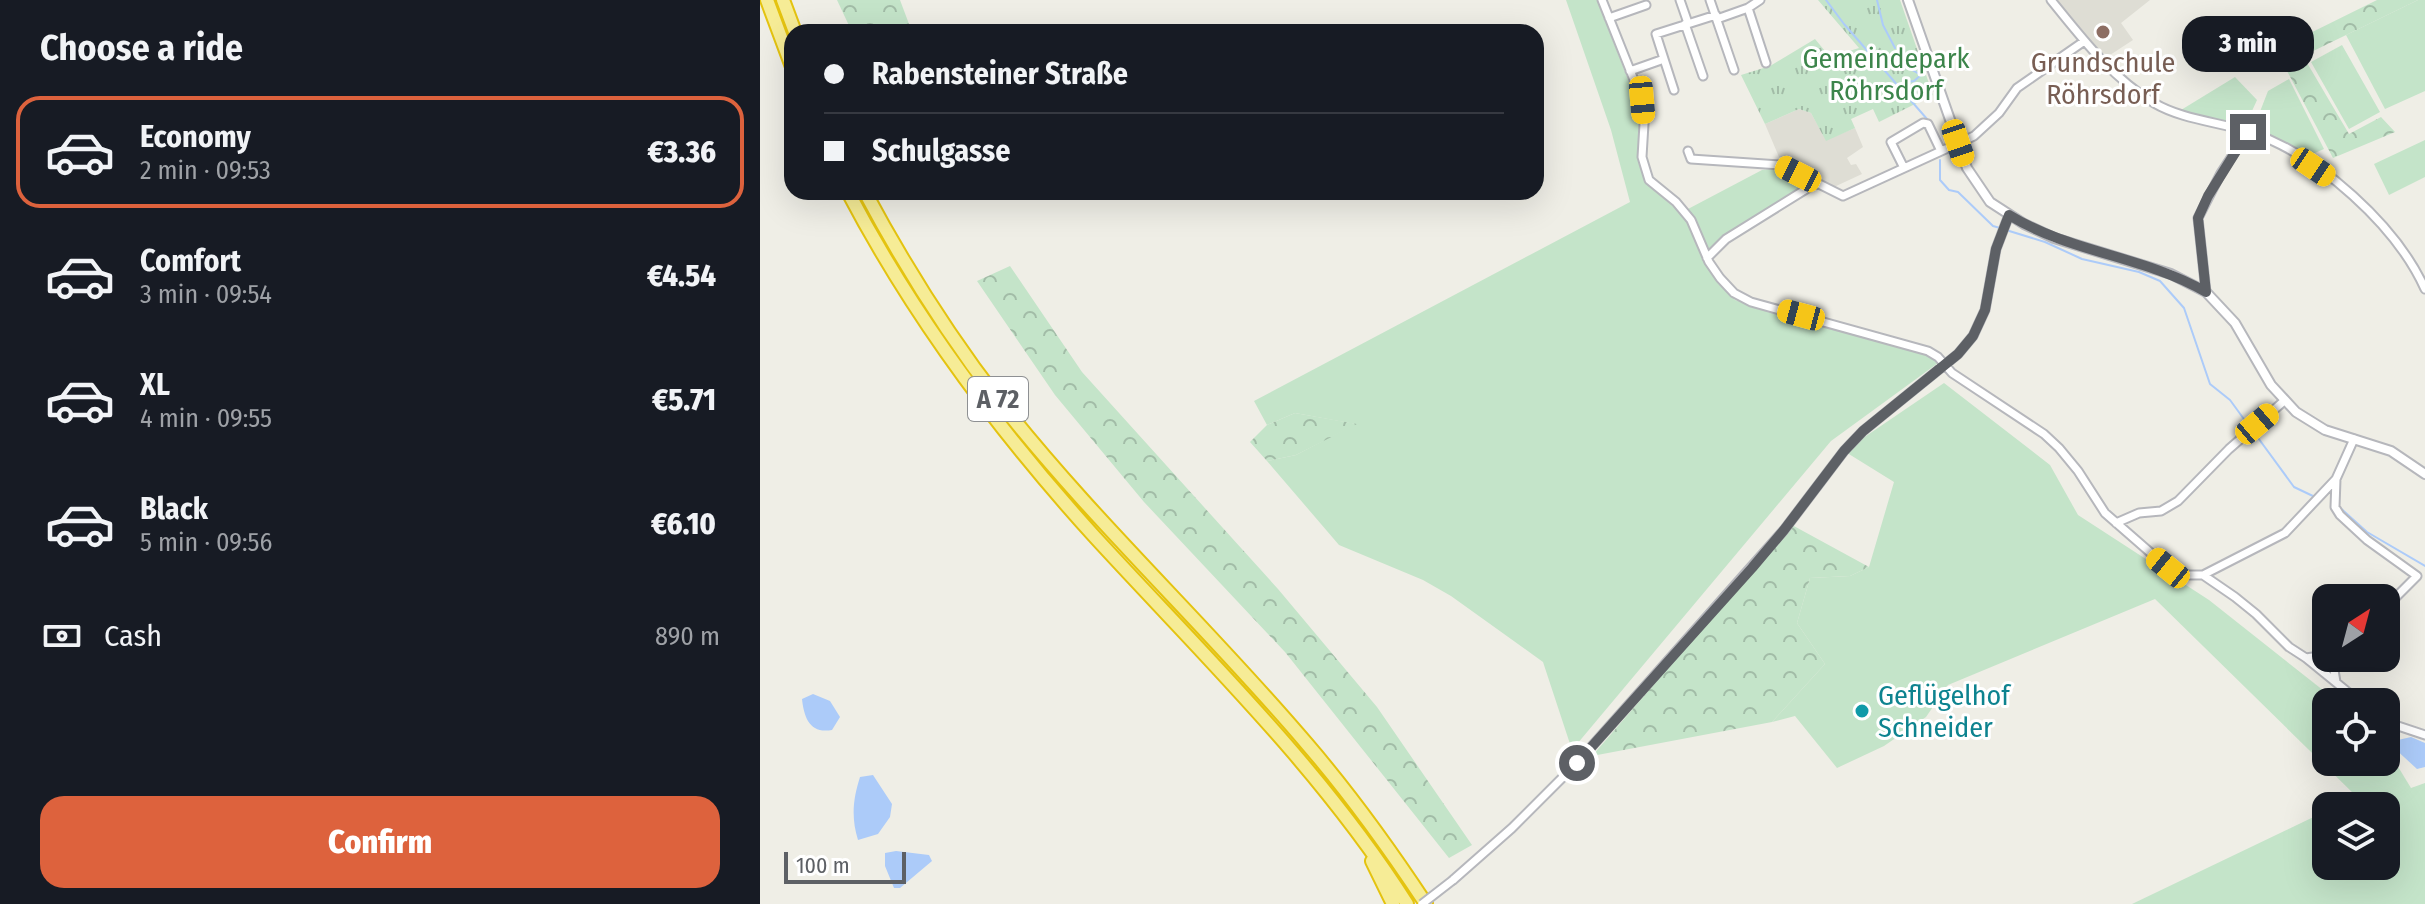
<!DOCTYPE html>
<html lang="en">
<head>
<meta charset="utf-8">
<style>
	body { margin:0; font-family:"Fira Sans Condensed",sans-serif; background:#20242c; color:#f1f3f6; height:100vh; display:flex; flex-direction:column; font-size:30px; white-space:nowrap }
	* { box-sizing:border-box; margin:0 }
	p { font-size:26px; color:#9ea1a6 }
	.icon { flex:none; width:44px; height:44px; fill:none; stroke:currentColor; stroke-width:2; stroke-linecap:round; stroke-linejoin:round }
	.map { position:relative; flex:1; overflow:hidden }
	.panel { display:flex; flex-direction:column; background:#171b24; width:760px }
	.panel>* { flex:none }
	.guide { position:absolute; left:24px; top:24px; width:760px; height:176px; border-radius:24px; box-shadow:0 8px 32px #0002; display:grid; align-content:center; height:176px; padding:0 40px; background:#171b24 }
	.needle { width:52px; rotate:36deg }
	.tools { position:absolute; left:1552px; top:584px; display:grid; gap:16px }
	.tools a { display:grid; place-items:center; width:88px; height:88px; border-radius:16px; background:#171b24; box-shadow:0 8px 32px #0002; font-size:40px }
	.scale { position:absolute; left:24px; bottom:20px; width:122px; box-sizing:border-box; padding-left:8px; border:4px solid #5d6065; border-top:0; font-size:22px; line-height:28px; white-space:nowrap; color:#5d6065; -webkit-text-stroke:6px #fff; paint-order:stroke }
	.end { position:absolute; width:36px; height:36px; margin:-18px; border:10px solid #5d6065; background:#fff; box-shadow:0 0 0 4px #fff }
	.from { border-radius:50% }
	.bubble { position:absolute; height:56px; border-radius:24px; background:#171b24; box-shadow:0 8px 32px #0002; font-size:26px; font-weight:800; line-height:56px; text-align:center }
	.car { position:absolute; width:24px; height:48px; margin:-24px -12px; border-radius:10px; box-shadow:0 0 6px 2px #0007; background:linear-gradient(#f5c518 24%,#345 0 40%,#f5c518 0 76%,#345 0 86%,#f5c518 0) }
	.guide b { display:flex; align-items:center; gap:28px; height:76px; font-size:30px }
	.guide b+b { border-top:2px solid #363941 }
	.guide i { width:20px; height:20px; background:#f1f3f6 }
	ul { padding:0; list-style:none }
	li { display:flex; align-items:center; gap:24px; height:112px; margin:0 16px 12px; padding:0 24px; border:4px solid transparent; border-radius:24px }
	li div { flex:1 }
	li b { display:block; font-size:30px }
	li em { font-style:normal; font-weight:800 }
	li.active { border-color:#dd623d }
	li>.icon { width:72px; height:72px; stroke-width:1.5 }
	h2 { padding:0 40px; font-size:36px; line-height:96px }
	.pay { display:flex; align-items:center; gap:20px; height:88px; padding:0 40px; font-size:30px }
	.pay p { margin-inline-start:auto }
	.button { display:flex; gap:16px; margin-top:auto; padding:16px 40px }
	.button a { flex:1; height:92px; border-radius:24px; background:#dd623d; color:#fff; font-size:32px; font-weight:800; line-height:92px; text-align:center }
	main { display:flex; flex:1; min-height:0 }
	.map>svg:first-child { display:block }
	.education { fill:#deddd4 }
	.green { fill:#c4e4c9 }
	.forest { fill:url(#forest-crowns) }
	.park { fill:url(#park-tufts) }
	.water { fill:#accbf9 }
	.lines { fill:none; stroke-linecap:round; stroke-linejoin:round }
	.stream { stroke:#accbf9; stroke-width:2 }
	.minor-casing { stroke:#b6b7bc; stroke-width:11 }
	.tertiary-casing { stroke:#b6b7bc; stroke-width:12 }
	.motorway-casing { stroke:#e4c310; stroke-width:16 }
	.minor { stroke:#fff; stroke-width:7 }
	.tertiary { stroke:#fff; stroke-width:8 }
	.motorway { stroke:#f6ec96; stroke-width:12 }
	.minor-bridge-casing { stroke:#b6b7bc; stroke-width:11; stroke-linecap:butt }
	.minor-bridge { stroke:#fff; stroke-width:7 }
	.route { stroke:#5d6065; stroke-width:10 }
	.education-dot { fill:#8d6e63; stroke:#fff; stroke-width:3 }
	.culture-dot { fill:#0f9aa8; stroke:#fff; stroke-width:3 }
	.labels { text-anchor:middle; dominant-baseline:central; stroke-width:6; stroke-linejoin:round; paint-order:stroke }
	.shield { fill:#fff; stroke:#8e9093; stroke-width:2 }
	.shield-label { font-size:26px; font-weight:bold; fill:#5d6065 }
	.park-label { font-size:28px; fill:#3c854b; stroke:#fff }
	.education-label { font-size:28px; fill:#785e54; stroke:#fff }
	.culture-label { font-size:28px; fill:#0d838f; stroke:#fff; text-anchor:start }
</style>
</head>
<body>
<main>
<section class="panel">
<h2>Choose a ride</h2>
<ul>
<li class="active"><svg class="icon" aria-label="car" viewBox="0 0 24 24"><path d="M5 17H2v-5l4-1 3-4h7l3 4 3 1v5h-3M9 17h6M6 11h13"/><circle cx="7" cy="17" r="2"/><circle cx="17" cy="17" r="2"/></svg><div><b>Economy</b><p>2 min · 09:53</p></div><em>€3.36</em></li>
<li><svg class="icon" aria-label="car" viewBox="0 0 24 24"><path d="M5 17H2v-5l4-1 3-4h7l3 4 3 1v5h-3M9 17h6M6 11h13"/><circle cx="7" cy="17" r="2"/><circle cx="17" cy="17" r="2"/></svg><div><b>Comfort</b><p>3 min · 09:54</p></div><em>€4.54</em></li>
<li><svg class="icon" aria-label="car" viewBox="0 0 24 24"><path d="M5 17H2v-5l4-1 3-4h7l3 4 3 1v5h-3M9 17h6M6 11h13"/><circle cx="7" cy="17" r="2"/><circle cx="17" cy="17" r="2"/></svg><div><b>XL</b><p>4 min · 09:55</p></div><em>€5.71</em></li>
<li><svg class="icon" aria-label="car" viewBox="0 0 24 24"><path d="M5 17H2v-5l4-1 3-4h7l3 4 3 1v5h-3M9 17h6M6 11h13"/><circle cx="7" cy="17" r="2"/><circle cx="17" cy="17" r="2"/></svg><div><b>Black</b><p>5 min · 09:56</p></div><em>€6.10</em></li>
</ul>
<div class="pay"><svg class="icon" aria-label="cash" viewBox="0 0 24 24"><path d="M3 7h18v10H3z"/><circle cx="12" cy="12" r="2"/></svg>Cash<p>890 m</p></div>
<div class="button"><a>Confirm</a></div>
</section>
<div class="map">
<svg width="1665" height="904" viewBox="0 0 1665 904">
	<defs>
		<pattern id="forest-crowns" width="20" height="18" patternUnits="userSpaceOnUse" patternTransform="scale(2)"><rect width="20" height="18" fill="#c4e4c9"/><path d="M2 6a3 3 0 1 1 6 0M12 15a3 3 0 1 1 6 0" fill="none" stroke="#a2bca7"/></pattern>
		<pattern id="park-tufts" width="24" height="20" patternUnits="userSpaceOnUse" patternTransform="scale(2)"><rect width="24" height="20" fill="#c4e4c9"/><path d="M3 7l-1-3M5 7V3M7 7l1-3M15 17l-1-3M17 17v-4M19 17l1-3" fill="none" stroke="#a2bca7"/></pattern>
	</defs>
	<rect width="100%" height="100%" fill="#efeee6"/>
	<path class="education" d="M1295,0h95l-29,23 12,17 -23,15 -8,-2 -16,-13z
		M1039,109l12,4 15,27 29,-12 8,19 -16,11 4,7 5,-1 6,10 -28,13 -55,-30 -14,-33z"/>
	<path class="green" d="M806,0h31l43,110 -1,55 9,19 38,34 17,39 32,43 193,55 10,8 -107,78 -259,309 -29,-88 -92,-66 -28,-16 -84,-35 -72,-84 29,-6 59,-31 -60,-11 -28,12 -13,-24 376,-199 -19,-72z
		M1658,0h7v91l-40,18 -39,-74z
		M1582,45l38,67 -31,17 -38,-67z
		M1475,77l22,23 -10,22 -5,4 -61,-16z
		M1529,79l35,70 -23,10 -47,-32 14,-36z
		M1665,140v37l-36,18 -15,-31z
		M1019,168l30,15 -84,54 -16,14 -13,-30 -8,-12 74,-39z
		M1184,383l106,82 28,50 131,85 129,102h-12v60h60v-15l25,41 14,-5v121h-293l194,-93v55h60v-60h-50l20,-10 -201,-197 -207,86 -22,32 -42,29 -47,22 -42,-52 -23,6 53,-58 -28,-41 13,-45 40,-2 19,-9 25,-85 -50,-31z"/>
	<path class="forest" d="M77,0h63l12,32h-60z
		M1617,0h41l-115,56 46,78 32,-17 14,15 -62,26 -57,-108z
		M250,266l72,106 196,217 99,118 95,138 -23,13 -164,-206 -141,-150 -89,-107 -78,-114z
		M535,413l62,11 -61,31 -29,6 -17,-19 17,-17z
		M1032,525l77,42 -19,9 -40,2 -13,45 28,41 -53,58 -180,34z"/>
	<path class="park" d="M1058,0h82l33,95 -54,27 -6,-13 -22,10 4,9 -29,13 -15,-28 -12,-4 -34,15 -24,-49 29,-9 45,-27 15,18 29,-9z"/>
	<path class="water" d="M53,694l17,7 10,16 -8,13c-22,4 -28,-12 -30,-31z
		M1651,737l14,6v24l-8,2 -25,-23 6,-6z
		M113,775l19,29 -2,13 -12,17 -20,6c-7,-23 -5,-41 2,-63z
		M136,851l33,4 3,6 -32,27h-6l-9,-22v-13z"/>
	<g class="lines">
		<path class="stream" d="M1066,0l18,24 83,95
			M1117,0l6,25 12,23
			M1141,58l4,8 16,9 -7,6 -7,1 -6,8
			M1180,160v20l9,10 9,2 35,34 7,2
			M1246,230l39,12 37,17 57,13 21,9 24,27 26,76 20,16 19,26
			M1493,431l41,56 21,10
			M1577,505l30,27 58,34"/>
		<defs>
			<path id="minor" d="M842,0l40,100 2,24 -2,33 7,23 27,22 15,18 18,42 11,16 14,15 17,9 177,49 10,6 14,16 92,61 15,14 19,23 27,42 63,55 10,7h25l32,22 21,17 33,33 17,11 54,44
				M920,0l8,23
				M950,0l24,70
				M1291,0c30,37 61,78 103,103 29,17 66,19 99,30 66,23 143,92 172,156
				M988,8l18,55
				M849,18l37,-13
				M957,19l31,-11 12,-8
				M925,24l18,52
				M904,59l10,31
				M870,71l34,-12 -8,-25 60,-19
				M928,151l3,8 90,6 62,31 131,-60 25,-23 18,-25 66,-46
				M1144,168l-13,-26 32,-19 5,1 13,27
				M947,258l19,-19 90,-56
				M1446,292l-8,-74 23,-45 27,-41
				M1594,439l-18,40 -1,28 5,8 27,25 50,36 -31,31
				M1356,523l23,-10 22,-2 17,-10 51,-52 55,-48
				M1443,575l82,-42 51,-54
				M1546,658l20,-3
				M1572,658l4,24
				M1626,722l39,13
				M693,880l59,-52 65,-65 207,-233 60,-79 19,-20 95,-77 15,-18 12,-26 11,-61 13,-34"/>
			<path id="tertiary" d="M1148,0l59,168 23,34 34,22 30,14 117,36 35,18 29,31 36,62 25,27 29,18 66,21 34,23"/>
			<path id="motorway" d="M7,0l25,67
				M23,0l12,32
				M88,192c66,126 150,238 246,344 109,119 226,231 313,368
				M105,192c39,73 83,143 134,209 95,121 208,225 308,343 43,50 82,104 119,160
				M612,861l21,43"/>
		</defs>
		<use href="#minor" class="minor-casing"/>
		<use href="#tertiary" class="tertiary-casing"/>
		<use href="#motorway" class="motorway-casing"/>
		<use href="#minor" class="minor"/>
		<use href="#tertiary" class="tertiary"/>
		<use href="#motorway" class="motorway"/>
		<defs>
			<path id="minor-bridge" d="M662,904l31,-24"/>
		</defs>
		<use href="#minor-bridge" class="minor-bridge-casing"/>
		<use href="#minor-bridge" class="minor-bridge"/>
	</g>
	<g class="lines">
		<path class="route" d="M817,763l175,-195 32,-38 60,-79 19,-20 95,-77 15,-18 12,-26 11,-61 13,-34c62,38 135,41 197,77l-8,-74 10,-22 40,-64"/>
	</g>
	<circle class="education-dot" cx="1343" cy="32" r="8"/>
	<circle class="culture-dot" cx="1102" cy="711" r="8"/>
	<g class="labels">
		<rect class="shield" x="208" y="377" width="60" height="44" rx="6"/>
		<g class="shield-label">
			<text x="238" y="399">A 72</text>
		</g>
		<g class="park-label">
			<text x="1126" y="58">Gemeindepark<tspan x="1126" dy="32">Röhrsdorf</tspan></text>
		</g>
		<g class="education-label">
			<text x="1343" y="62">Grundschule<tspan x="1343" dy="32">Röhrsdorf</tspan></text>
		</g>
		<g class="culture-label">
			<text x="1118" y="695">Geflügelhof<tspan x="1118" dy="32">Schneider</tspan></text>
		</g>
	</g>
</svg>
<div class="tools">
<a><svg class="needle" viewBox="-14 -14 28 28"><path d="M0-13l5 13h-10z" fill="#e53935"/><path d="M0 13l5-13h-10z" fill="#9ea1a6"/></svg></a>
<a><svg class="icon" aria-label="locate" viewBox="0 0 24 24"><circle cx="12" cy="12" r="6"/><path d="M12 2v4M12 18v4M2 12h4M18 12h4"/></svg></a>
<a><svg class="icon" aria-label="layers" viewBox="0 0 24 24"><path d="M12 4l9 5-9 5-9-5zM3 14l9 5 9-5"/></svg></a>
</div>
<div class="scale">100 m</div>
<i class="end from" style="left:817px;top:763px"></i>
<i class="end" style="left:1488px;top:132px"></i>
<div class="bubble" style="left:1422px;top:16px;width:132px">3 min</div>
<i class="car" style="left:882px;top:100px;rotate:175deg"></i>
<i class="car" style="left:1198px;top:143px;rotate:161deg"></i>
<i class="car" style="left:1553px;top:167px;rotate:124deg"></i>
<i class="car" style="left:1038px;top:174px;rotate:297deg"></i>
<i class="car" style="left:1041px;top:315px;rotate:285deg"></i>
<i class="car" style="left:1497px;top:424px;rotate:50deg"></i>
<i class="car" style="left:1408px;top:568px;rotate:309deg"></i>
<div class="guide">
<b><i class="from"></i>Rabensteiner Straße</b>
<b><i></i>Schulgasse</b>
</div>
</div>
</main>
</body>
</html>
